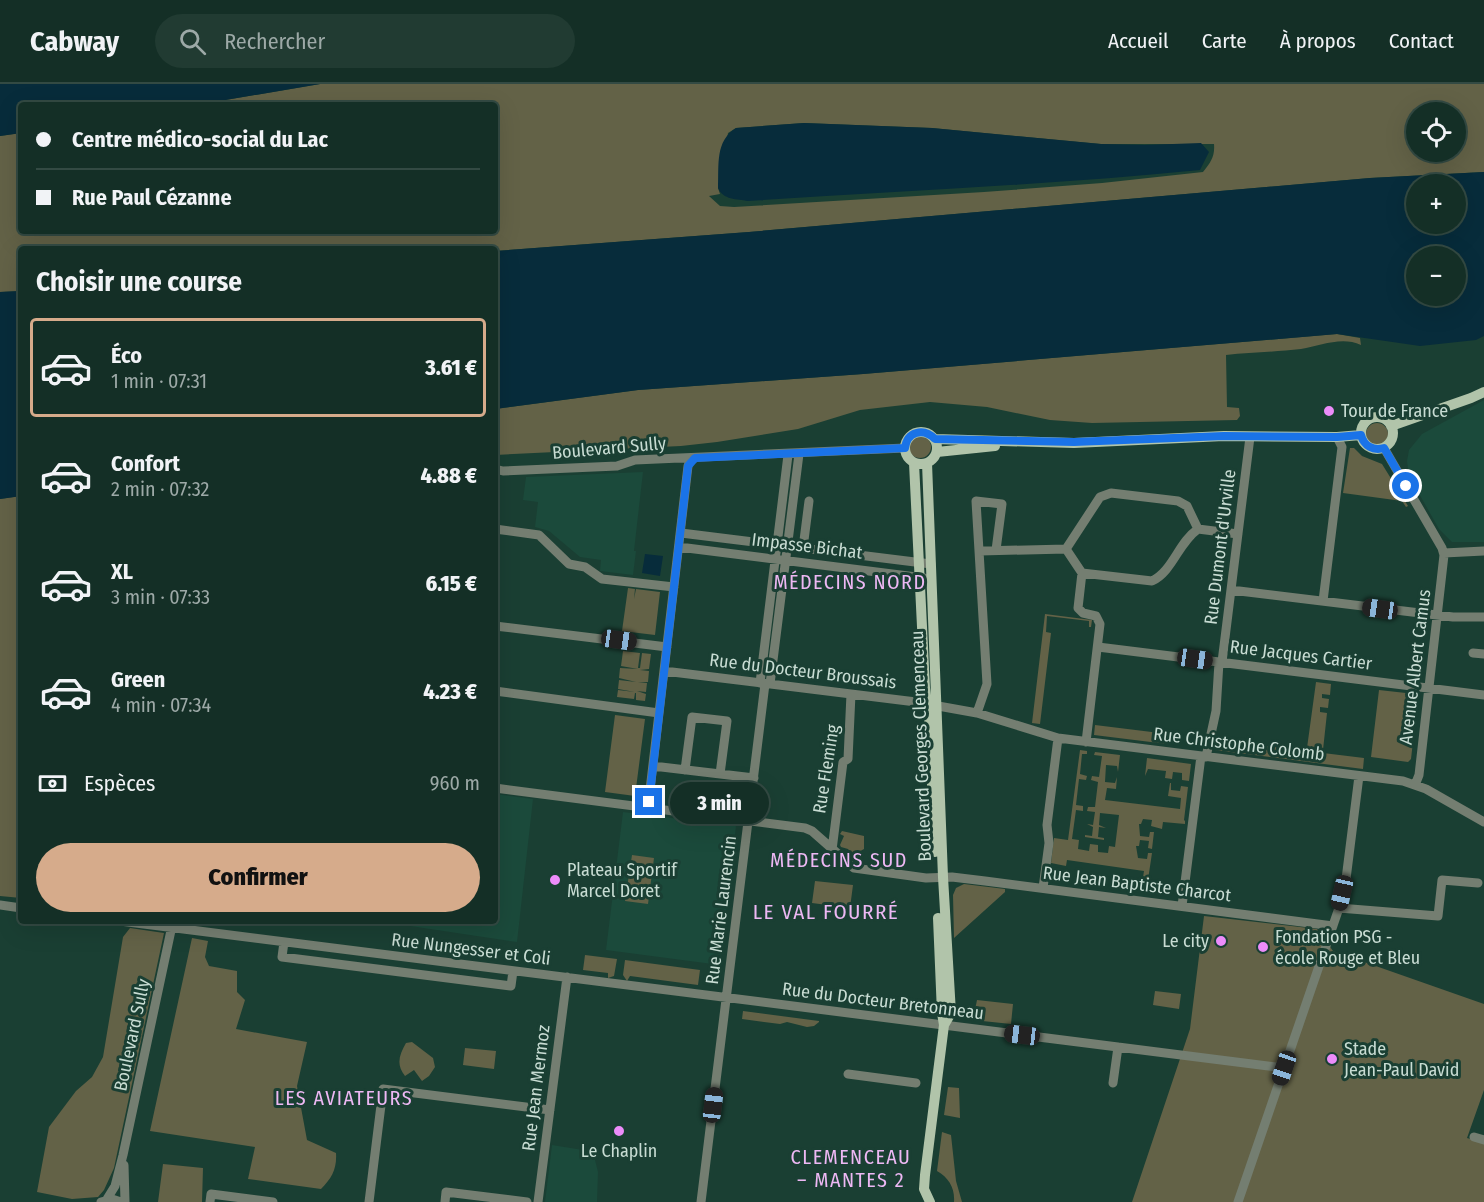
<!DOCTYPE html>
<html lang="fr">
<head>
<meta charset="utf-8">
<style>
	body { margin:0; font-family:"Fira Sans Condensed",sans-serif; background:#213b32; color:#f1f3f6; height:100vh; display:flex; flex-direction:column; font-size:22px; white-space:nowrap }
	* { box-sizing:border-box; margin:0 }
	p { font-size:20px; color:#9da9a7 }
	.icon { flex:none; width:33px; height:33px; fill:none; stroke:currentColor; stroke-width:2; stroke-linecap:round; stroke-linejoin:round }
	.map { position:relative; flex:1; overflow:hidden }
	.side { position:absolute; left:18px; top:162px; width:480px; height:678px; display:flex; flex-direction:column; background:#142f26; border-radius:6px; box-shadow:0 6px 24px #0002,0 0 0 2px #334a43 }
	.side>* { flex:none }
	.hud { position:absolute; left:18px; top:18px; width:480px; height:132px; border-radius:6px; box-shadow:0 6px 24px #0002,0 0 0 2px #334a43; display:grid; align-content:center; height:132px; padding:0 18px; background:#142f26 }
	.buttons { position:absolute; left:1406px; top:18px; display:grid; gap:12px }
	.buttons a { display:grid; place-items:center; width:60px; height:60px; border-radius:50%; background:#142f26; box-shadow:0 6px 24px #0002,0 0 0 2px #334a43; font-size:30px }
	.end { position:absolute; width:27px; height:27px; margin:-14px; border:8px solid #1a73e8; background:#fff; box-shadow:0 0 0 3px #fff }
	.from { border-radius:50% }
	.bubble { position:absolute; height:42px; border-radius:21px; background:#142f26; box-shadow:0 6px 24px #0002,0 0 0 2px #334a43; font-size:20px; font-weight:800; line-height:42px; text-align:center }
	.car { position:absolute; width:18px; height:36px; margin:-18px -9px; border-radius:8px; box-shadow:0 0 4px 2px #0007; background:linear-gradient(#222 24%,#8ab4d8 0 40%,#222 0 76%,#8ab4d8 0 86%,#222 0) }
	.hud b { display:flex; align-items:center; gap:21px; height:57px; font-size:22px }
	.hud b+b { border-top:2px solid #334a43 }
	.hud i { width:15px; height:15px; background:#f1f3f6 }
	ul { padding:0; list-style:none }
	li { display:flex; align-items:center; gap:18px; height:99px; margin:0 12px 9px; padding:0 6px; border:3px solid transparent; border-radius:6px }
	li div { flex:1 }
	li b { display:block; font-size:22px }
	li em { font-style:normal; font-weight:800 }
	li.on { border-color:#d6ab8b }
	li>.icon { width:54px; height:54px; stroke-width:1.5 }
	h2 { padding:0 18px; font-size:27px; line-height:72px }
	.pay { display:flex; align-items:center; gap:15px; height:66px; padding:0 18px; font-size:22px }
	.pay p { margin-inline-start:auto }
	.primary-button { display:flex; gap:12px; margin-top:auto; padding:12px 18px }
	.primary-button a { flex:1; height:69px; border-radius:36px; background:#d6ab8b; color:#111; font-size:24px; font-weight:800; line-height:69px; text-align:center }
	header { display:flex; align-items:center; gap:36px; box-sizing:border-box; height:84px; padding:0 30px; background:#142f26; border-bottom:2px solid #334a43 }
	header strong { font-size:28px }
	nav { display:flex; gap:33px; margin-inline-start:auto; font-size:21px }
	.search { width:420px; height:54px; background:#213b32; display:flex; align-items:center; gap:15px; box-sizing:border-box; padding:0 21px; border-radius:33px; color:#9da9a7; font-size:22px }
	.map>svg:first-child { display:block }
	.built { fill:#1b4a3b }
	.green { fill:#636247; fill-rule:evenodd }
	.water { fill:#072c3b; fill-rule:evenodd }
	.lines { fill:none; stroke-linecap:round; stroke-linejoin:round }
	.minor { stroke:#747e71; stroke-width:9 }
	.major { stroke:#b1c4aa; stroke-width:10 }
	.route { stroke:#1a73e8; stroke-width:8 }
	.poi-dot { fill:#ec8cfa; stroke:#1a3f33; stroke-width:2 }
	.labels { text-anchor:middle; dominant-baseline:central; stroke-width:6; stroke-linejoin:round; paint-order:stroke }
	.poi-label { font-size:18px; fill:#c8dcd3; stroke:#1a3f33; text-anchor:start }
	.street-label { font-size:18px; fill:#c8dcd3; stroke:#1a3f33 }
	.neighbourhood-label { font-size:20px; letter-spacing:1.5px; fill:#edb8f4; stroke:#1a3f33 }
	.quarter-label { font-size:21px; letter-spacing:1.5px; fill:#edb8f4; stroke:#1a3f33 }
</style>
</head>
<body>
<header>
<strong>Cabway</strong>
<div class="search"><svg class="icon" aria-label="search" viewBox="0 0 24 24"><circle cx="10" cy="10" r="6"/><path d="M15 15l6 6"/></svg>Rechercher</div>
<nav><a>Accueil</a><a>Carte</a><a>À propos</a><a>Contact</a></nav>
</header>
<div class="map">
<svg width="1484" height="1118" viewBox="0 0 1484 1118">
	<rect width="100%" height="100%" fill="#1a3f33"/>
	<path class="built" d="M1484,316v142h-32l-13,-13 -30,-53 -2,-15 2,-11 13,-16z
		M643,388l-9,79h2l-3,24 -33,-4 1,-11 -21,-3 -31,-26 -14,-4 3,-25 -15,-2 3,-23z
		M495,710l38,5 -16,143 -140,-21h118z
		M623,728l113,14 -16,139 -114,-15z
		M552,1061l31,5 12,10 3,12 -1,30h-52z"/>
	<path class="green" d="M320,0h1164v88l-114,6 -621,54 -254,19v-2h-474v42l-21,1v-156l21,-3v98h474v-126h-299zM1416,28h39v40h-39zM804,39l128,5 169,16h113c1,12 -3,18 -11,28l-101,11 -118,9 -250,15 -14,-1 -11,-10 11,-2 -2,-6 10,-55 8,-5z
		M1337,250l23,4 1,7c-20,-9 -40,1 -60,4 -24,3 -50,3 -75,6l1,52 12,1 1,8 -3,4 -145,3 -42,-3 -63,-13 -57,-5 -70,8 -62,19 -81,13 -36,4 -186,9v-46l143,-19 225,-16z
		M1366 350a11 11 0 1 1 22 0a11 11 0 1 1-22 0Z
		M909 363a11 11 0 1 1 22 0a11 11 0 1 1-22 0Z
		M1350,364h4l8,8 20,8 26,42 -2,1 -4,-6 -59,-8z
		M21,412v402l-21,-2v-397z
		M628,504l7,1 -1,10 2,-10 24,3 -5,43 -33,-4z
		M1045,530l47,6 -1,7h-2v-6l-42,-5 -1,16 5,1 -11,91 -8,-1z
		M623,567l17,2 -2,15h2l2,-15 9,1 -2,15 -9,1 9,1 -1,11h-10l9,1 -1,9 -9,-1 9,3 -1,7 -9,-1v-7h-1l-1,6 -17,-2 1,-7 17,2 -17,-3 1,-9 17,2 -17,-4 1,-10 18,1 -17,-3z
		M1316,598l15,2 -1,11 -8,-1v4l7,1 -1,9 -8,-1v5l7,1 -4,37 -16,-2z
		M1379,606l36,4 3,3 -7,62 -3,3 -37,-5z
		M615,631l30,4 -10,77 -30,-4z
		M1095,641l73,9 -1,10 -73,-9z
		M1216,656l148,18 -1,11 -148,-19z
		M1080,666l7,1v3h-5l-2,20 7,2 -1,4 -7,-1 -3,26 7,1v5l-7,-1 -4,29 7,1 -1,9 11,2 1,-7 8,1v7l10,1 1,-7 6,1 4,-32 -19,-2 -1,12 7,3 -7,-1 -1,10 6,1v2l-19,-3v-2l7,1 1,-9 -6,-3 6,1 2,-13 -8,-1 1,-4h7l3,-25 -7,-2 1,-4 7,1 3,-21 -8,-1 1,-3 25,3 -2,17 -1,-6 -11,-1 -1,17 10,1 2,-6 -1,12 -9,-1 -2,12 75,9 1,-11 -13,-2 2,-13h1v7l9,1 1,-5 7,1 -4,33 1,1v3l-22,-2 -1,7 -11,-3 1,-6 -9,-1 -2,5h-2l1,12 9,1 1,-5h4l-2,17 -4,-1 1,-7 -9,-1 -1,6h-3l2,12 9,1 1,-6h4l-6,40 -10,-2 1,-7h5l2,-13 -77,-11 -1,6 -15,-3 3,-25 14,2z
		M1147,674l44,6 -2,17 -7,-1v-7l-9,-1 -1,7 -7,-1 1,-7 -18,-2 -3,7z
		M842,747l22,5v13l-11,6 -5,-6 -7,-2 -1,-2 4,-9 -4,-2z
		M632,771l22,3 -6,46 -23,-3z
		M815,797l38,4 -3,23 -38,-5z
		M964,800l41,5v3l-51,46 -1,-43 3,-7z
		M1204,832l113,13 16,22 151,53v86l-17,48 17,5v59h-352l58,-173z
		M130,844l34,5 -50,235 -10,22 -6,7 -26,2 -35,-7 12,-65 27,-36 16,-14 11,-20 20,-120z
		M192,854l16,3 -3,16 4,9 28,5v21l8,8 -9,29 71,13 -10,44 10,54 29,13c1,16 -4,25 -15,36l-73,-10 7,-32 -105,-16z
		M585,871l32,4 -3,17 -6,2v-5l-25,-3z
		M625,876l75,10 -2,15 -68,-9 -3,5 -4,-6z
		M1155,907l26,3 -2,15 -26,-4z
		M977,916l36,4 -2,20 -38,-4z
		M743,927l76,10v1l-5,4 -7,1 -20,-5 -7,2 -38,-5z
		M412,958l21,16 2,9 -6,9 -7,5 -8,-11 -9,6c-9,-11 -6,-21 1,-33z
		M465,964l31,3 -2,18 -31,-4z
		M948,1003l11,1 1,30 -16,-3z
		M942,1048l9,3 5,46 6,21h-8c1,-14 -5,-24 -17,-31z
		M163,1080l40,4 -1,34h-44z"/>
	<path class="water" d="M0,0h320l-124,21h-175v28l-21,3z
		M804,39l128,5 169,16 44,1 56,-2 8,9 -9,18c-150,15 -301,21 -452,31 -11,-2 -25,-1 -30,-13 1,-23 -3,-47 18,-60z
		M1484,88v164l-8,4 -56,6 -83,-12 -474,40 -225,16 -143,19v-158l254,-19 621,-54zM1455,100v40h-39v-40zM1416,172h39v40h-39z
		M21,207v205l-21,3v-207z
		M645,470l18,2 -3,20 -18,-3z"/>
	<g class="lines">
		<path class="minor" d="M1384,364l58,100 2,7 -25,220 -4,10
			M495,385l8,2 114,-5 18,-6 270,-12
			M495,445l44,6 30,29 16,3 17,12 72,8
			M681,449l250,31
			M679,463l245,31
			M803,464l6,-47
			M1066,465l16,24 70,8c21,-10 26,-38 46,-52l40,5
			M1066,465l34,-52 11,-4 67,8 9,5 11,23
			M980,467l86,-2
			M1444,469l40,-2
			M1082,489l-4,35 5,5 13,3 4,8 -14,118
			M1231,506l222,27h31
			M1323,517l19,-154 -5,-10
			M495,542l172,21
			M1098,563l386,48
			M1473,569l11,1
			M1222,578l28,-225
			M664,587l252,31 61,11 81,25 345,43 23,8 58,33
			M760,599l28,-228
			M770,600l29,-230
			M495,607l164,22
			M977,629l10,-29 -11,-183 26,3 -6,46
			M1206,673l10,-46 3,-49
			M653,682l101,12
			M685,686l7,-53 35,4 -7,53
			M495,704l310,40 7,3 42,37 72,10 26,-1 33,4 348,45
			M648,723l40,-341 2,-5 5,-3
			M832,766l11,-88 5,-3 3,-65
			M1043,804l6,-45 -2,-18 11,-87
			M0,821l21,3
			M1182,822l19,-150
			M1339,824l99,8 4,-36 36,3
			M120,837l1164,147
			M284,858l-2,15 229,29 2,-15
			M848,990l68,9
			M1113,999l5,-36
			M1474,1053l10,3
			M124,1081l1,37
			M107,1115l8,-13 8,-31 50,-234
			M101,1118l11,-3 9,3
			M210,1118l1,-8 62,8
			M369,1118l14,-113 167,21
			M445,1118l1,-10 81,10
			M538,1118l29,-225
			M701,1118l64,-518
			M1238,1118l101,-294 7,-29 13,-103"/>
		<path class="major" d="M1361 349a16 16 0 1 1 32 0a16 16 0 1 1-32 0Z
			M1391,342l80,-28 13,-6
			M905 364a16 16 0 1 1 32 0a16 16 0 1 1-32 0Z
			M935,355l139,4 150,-7 113,1 24,-2
			M937,368l58,-6
			M914,379l11,225 4,31 6,133
			M927,379l16,414 8,136 -7,12 -19,150 -1,14 6,13
			M938,834l4,95 2,12"/>
	</g>
	<g class="lines">
		<path class="route" d="M649,718l39,-336 7,-8 210,-10c2,-16 18,-21 30,-9l139,3 150,-6 113,1 24,-2c3,11 12,16 23,13l22,38"/>
	</g>
	<g class="poi-dot">
		<circle cx="1329" cy="327" r="6"/>
		<circle cx="555" cy="796" r="6"/>
		<circle cx="1221" cy="857" r="6"/>
		<circle cx="1263" cy="863" r="6"/>
		<circle cx="1332" cy="975" r="6"/>
		<circle cx="619" cy="1047" r="6"/>
	</g>
	<g class="labels">
		<g class="poi-label">
			<text x="1341" y="327">Tour de France</text>
			<text x="567" y="786">Plateau Sportif<tspan x="567" dy="21">Marcel Doret</tspan></text>
			<text x="1275" y="853">Fondation PSG -<tspan x="1275" dy="21">école Rouge et Bleu</tspan></text>
			<text x="1209" y="857" text-anchor="end">Le city</text>
			<text x="1344" y="965">Stade<tspan x="1344" dy="21">Jean-Paul David</tspan></text>
			<text x="619" y="1067" text-anchor="middle">Le Chaplin</text>
		</g>
		<g class="street-label">
			<text transform="translate(609 364) rotate(-5)">Boulevard Sully</text>
			<text transform="translate(807 462) rotate(7)">Impasse Bichat</text>
			<text transform="translate(1220 463) rotate(-83)">Rue Dumont d'Urville</text>
			<text transform="translate(1301 571) rotate(7)">Rue Jacques Cartier</text>
			<text transform="translate(1415 583) rotate(-83)">Avenue Albert Camus</text>
			<text transform="translate(803 587) rotate(7)">Rue du Docteur Broussais</text>
			<text transform="translate(1239 660) rotate(7)">Rue Christophe Colomb</text>
			<text transform="translate(921 662) rotate(-92)">Boulevard Georges Clemenceau</text>
			<text transform="translate(826 685) rotate(-81)">Rue Fleming</text>
			<text transform="translate(1137 800) rotate(7)">Rue Jean Baptiste Charcot</text>
			<text transform="translate(721 826) rotate(-83)">Rue Marie Laurencin</text>
			<text transform="translate(471 865) rotate(7)">Rue Nungesser et Coli</text>
			<text transform="translate(883 917) rotate(7)">Rue du Docteur Bretonneau</text>
			<text transform="translate(132 951) rotate(-78)">Boulevard Sully</text>
			<text transform="translate(536 1004) rotate(-83)">Rue Jean Mermoz</text>
		</g>
		<g class="neighbourhood-label">
			<text x="850" y="498">MÉDECINS NORD</text>
			<text x="839" y="776">MÉDECINS SUD</text>
			<text x="344" y="1014">LES AVIATEURS</text>
			<text x="851" y="1073">CLEMENCEAU<tspan x="851" dy="23">– MANTES 2</tspan></text>
		</g>
		<g class="quarter-label">
			<text x="826" y="828">LE VAL FOURRÉ</text>
		</g>
	</g>
</svg>
<div class="buttons">
<a><svg class="icon" aria-label="locate" viewBox="0 0 24 24"><circle cx="12" cy="12" r="6"/><path d="M12 2v4M12 18v4M2 12h4M18 12h4"/></svg></a>
<a>+</a>
<a>−</a>
</div>
<i class="end from" style="left:1406px;top:402px"></i>
<i class="end" style="left:649px;top:718px"></i>
<div class="bubble" style="left:670px;top:698px;width:99px">3 min</div>
<i class="car" style="left:1380px;top:525px;rotate:278deg"></i>
<i class="car" style="left:619px;top:556px;rotate:98deg"></i>
<i class="car" style="left:1195px;top:575px;rotate:98deg"></i>
<i class="car" style="left:1342px;top:809px;rotate:193deg"></i>
<i class="car" style="left:1022px;top:951px;rotate:277deg"></i>
<i class="car" style="left:1284px;top:984px;rotate:199deg"></i>
<i class="car" style="left:713px;top:1021px;rotate:7deg"></i>
<div class="hud">
<b><i class="from"></i>Centre médico-social du Lac</b>
<b><i></i>Rue Paul Cézanne</b>
</div>
<section class="side">
<h2>Choisir une course</h2>
<ul>
<li class="on"><svg class="icon" aria-label="car" viewBox="0 0 24 24"><path d="M5 17H2v-5l4-1 3-4h7l3 4 3 1v5h-3M9 17h6M6 11h13"/><circle cx="7" cy="17" r="2"/><circle cx="17" cy="17" r="2"/></svg><div><b>Éco</b><p>1 min · 07:31</p></div><em>3.61 €</em></li>
<li><svg class="icon" aria-label="car" viewBox="0 0 24 24"><path d="M5 17H2v-5l4-1 3-4h7l3 4 3 1v5h-3M9 17h6M6 11h13"/><circle cx="7" cy="17" r="2"/><circle cx="17" cy="17" r="2"/></svg><div><b>Confort</b><p>2 min · 07:32</p></div><em>4.88 €</em></li>
<li><svg class="icon" aria-label="car" viewBox="0 0 24 24"><path d="M5 17H2v-5l4-1 3-4h7l3 4 3 1v5h-3M9 17h6M6 11h13"/><circle cx="7" cy="17" r="2"/><circle cx="17" cy="17" r="2"/></svg><div><b>XL</b><p>3 min · 07:33</p></div><em>6.15 €</em></li>
<li><svg class="icon" aria-label="car" viewBox="0 0 24 24"><path d="M5 17H2v-5l4-1 3-4h7l3 4 3 1v5h-3M9 17h6M6 11h13"/><circle cx="7" cy="17" r="2"/><circle cx="17" cy="17" r="2"/></svg><div><b>Green</b><p>4 min · 07:34</p></div><em>4.23 €</em></li>
</ul>
<div class="pay"><svg class="icon" aria-label="cash" viewBox="0 0 24 24"><path d="M3 7h18v10H3z"/><circle cx="12" cy="12" r="2"/></svg>Espèces<p>960 m</p></div>
<div class="primary-button"><a>Confirmer</a></div>
</section>
</div>
</body>
</html>
